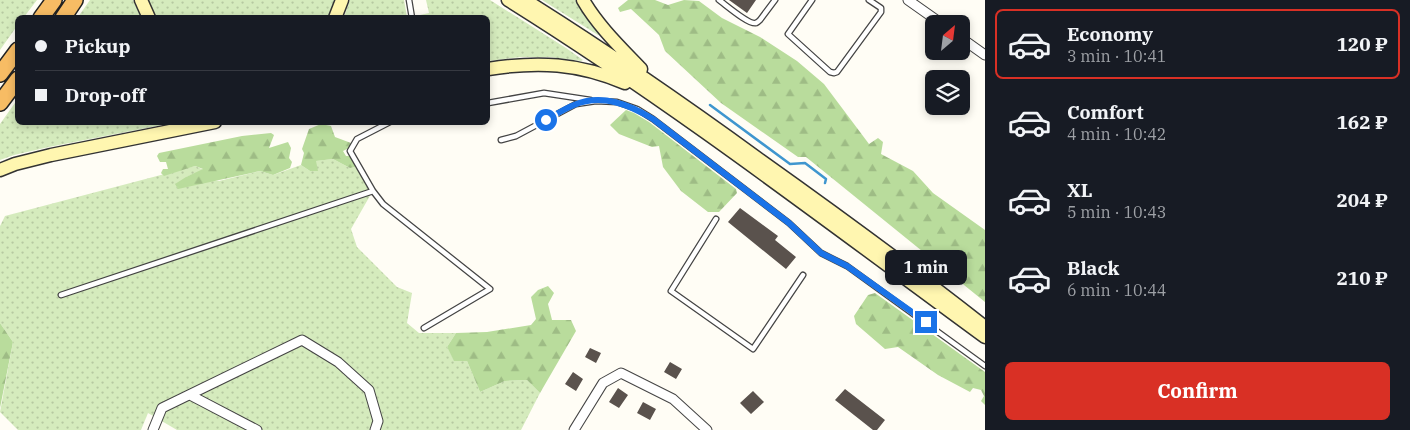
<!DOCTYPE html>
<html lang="en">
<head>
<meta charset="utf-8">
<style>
	body { margin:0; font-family:"IBM Plex Serif",serif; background:#20242c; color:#f1f3f6; height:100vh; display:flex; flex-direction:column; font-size:19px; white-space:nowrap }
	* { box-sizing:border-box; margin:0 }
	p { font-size:16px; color:#9ea1a6 }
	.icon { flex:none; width:28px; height:28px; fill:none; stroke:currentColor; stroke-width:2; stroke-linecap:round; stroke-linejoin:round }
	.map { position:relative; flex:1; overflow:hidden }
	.side { display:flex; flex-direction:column; background:#171b24; width:425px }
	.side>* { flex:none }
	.hud { position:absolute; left:15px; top:15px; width:475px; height:110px; border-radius:8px; box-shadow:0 2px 8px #0003; display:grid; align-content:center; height:110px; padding:0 20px; background:#171b24 }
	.needle { width:32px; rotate:28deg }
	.tools { position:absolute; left:925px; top:15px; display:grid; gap:10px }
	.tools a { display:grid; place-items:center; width:45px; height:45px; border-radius:8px; background:#171b24; box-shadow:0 2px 8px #0003; font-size:25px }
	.end { position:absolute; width:22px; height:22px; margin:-11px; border:6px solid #1a73e8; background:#fff; box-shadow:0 0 0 2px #fff }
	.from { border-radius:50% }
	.bubble { position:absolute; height:35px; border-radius:8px; background:#171b24; box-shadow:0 2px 8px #0003; font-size:16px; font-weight:700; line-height:35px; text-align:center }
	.hud b { display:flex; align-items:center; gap:18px; height:48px; font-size:19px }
	.hud b+b { border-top:1px solid #363941 }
	.hud i { width:12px; height:12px; background:#f1f3f6 }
	ul { padding:9px 0 0; list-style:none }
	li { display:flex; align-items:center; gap:15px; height:70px; margin:0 10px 8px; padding:0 10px; border:2px solid transparent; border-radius:8px }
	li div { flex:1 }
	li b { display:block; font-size:19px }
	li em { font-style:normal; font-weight:700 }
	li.active { border-color:#d93025 }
	li>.icon { width:45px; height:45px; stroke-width:1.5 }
	.cta { display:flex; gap:10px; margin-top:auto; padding:10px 20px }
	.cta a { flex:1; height:58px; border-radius:8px; background:#d93025; color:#fff; font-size:20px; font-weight:700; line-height:58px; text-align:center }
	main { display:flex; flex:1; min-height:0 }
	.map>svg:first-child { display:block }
	.grass { fill:url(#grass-dots) }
	.forest { fill:url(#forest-firs) }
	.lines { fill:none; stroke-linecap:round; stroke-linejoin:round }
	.stream { stroke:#3f96cf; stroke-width:2.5 }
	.building { fill:#5a524d }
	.service-casing { stroke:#444; stroke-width:7 }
	.minor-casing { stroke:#444; stroke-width:11 }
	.secondary-casing { stroke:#333; stroke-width:15 }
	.trunk-casing { stroke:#222; stroke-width:18 }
	.service { stroke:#fff; stroke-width:4.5 }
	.minor { stroke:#fff; stroke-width:9 }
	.secondary { stroke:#fff6b0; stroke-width:12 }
	.trunk { stroke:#f7bc64; stroke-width:15 }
	.route { stroke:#1a73e8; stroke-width:6 }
</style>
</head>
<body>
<main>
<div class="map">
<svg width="985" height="430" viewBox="0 0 985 430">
	<defs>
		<pattern id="grass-dots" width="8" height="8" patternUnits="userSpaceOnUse" patternTransform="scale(1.25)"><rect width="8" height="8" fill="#d5ebbd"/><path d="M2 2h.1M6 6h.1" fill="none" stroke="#b6c8a1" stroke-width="1.8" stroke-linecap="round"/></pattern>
		<pattern id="forest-firs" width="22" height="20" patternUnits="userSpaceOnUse" patternTransform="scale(1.25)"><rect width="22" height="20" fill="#b9dc9c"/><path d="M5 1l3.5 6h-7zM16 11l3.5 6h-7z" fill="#9ebc85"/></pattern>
	</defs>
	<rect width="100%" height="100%" fill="#fffdf5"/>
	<path class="grass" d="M0,0h37l-13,17 -6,1 -1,8 -17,24z
		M90,0h43l8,17h-63z
		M147,0h188l-8,18 -172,-1z
		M350,0h54l3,17h-63z
		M426,0h64l76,48 17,12 -2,1 -31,-4h-29l-33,4v-43l-70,-1 2,-2 9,-2z
		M542,0h33l25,35h-2z
		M17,100l1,22 154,1 -123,24 -35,8 -14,5v-36z
		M333,159l17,9 5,-1 10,5 6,22 -20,35 6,18 40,40 15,6 -5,30 12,10h37l-9,14 7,13 13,1 13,31 25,-11 22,-1 13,13 -19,37h-344l-29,-17 -7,17h-123l-18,-18 13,-70 -13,-19v-97l5,-10 190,-50 9,4 -18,7 33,4 41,-10 13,4 28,-10 9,6h7l-2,-10z"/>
	<path class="forest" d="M628,0h27l13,5 16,-5 15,1 23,17 38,19 37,24 27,23 45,60 9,-6 5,4 -2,12 32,17 20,22 52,37v72l-179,-145h-8l-77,-54 -56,-52 -6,-16 -28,-26 -11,3 -2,-4z
		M626,110l8,3 15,9 87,67 1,4 -18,19h-11l-27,-21 -18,-24 -4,-21 -7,1 -33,-13 -9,-9z
		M321,124l10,2 4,11 16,6 -2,5 -6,3 3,5h6l3,4v7l-5,1 -17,-9 -17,2 2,10h-8l-9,-6 3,-12 -2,-4 7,-20z
		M271,133l3,2 -5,13 19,-6 3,6 -2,10 3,4 -2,6 -17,7 -13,-4 -82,18 -3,-5 11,-7 17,-8 -8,-3 -31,10 -3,-3 2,-4h5l-2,-7h-6l-3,-6 2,-3 83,-17z
		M548,286l6,7 -6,11 4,16h19l5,11 -36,62 -13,-13 -22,1 -25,11 -13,-31h-13l-7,-14 9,-14 31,-1 44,-7 5,-6 -5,-22 7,-7z
		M875,293l110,79v33l-4,-4 3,-5 -3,-6 -8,-2 -3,4 -32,-17 -40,-28 -13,2 -29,-25 -2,-8 14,-21z
		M0,323l13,19 -13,66z"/>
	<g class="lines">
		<path class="stream" d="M710,105l80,59 15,-1 21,16 -1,4"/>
	</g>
	<path class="building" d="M729,0h27l-9,13z
		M740,208l38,28 -3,4 21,17 -10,12 -58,-47z
		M590,348l11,5 -5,10 -11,-6z
		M670,362l12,7 -6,10 -12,-7z
		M573,372l10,7 -7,12 -11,-7z
		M618,388l10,7 -9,13 -10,-6z
		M845,389l40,31 -8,10h-4l-38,-30z
		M753,391l11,11 -13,12 -11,-11z
		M643,402l13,7 -6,11 -13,-7z"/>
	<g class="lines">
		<defs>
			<path id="service" d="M409,0l3,18
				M719,0c7,5 30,25 37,23 2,-1 3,-2 4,-3l15,-20
				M812,0l-24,34 42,38 4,1 3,-1 44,-60v-4l-12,-8
				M488,103l56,-10 46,7
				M390,122l-33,17 -7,12 23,40 10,13 107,85 -66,39
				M501,140l15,-4 60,-32 20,-3 21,1 20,7 16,10 136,104 32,30 26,13 138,100
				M716,219l-45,72 82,58 50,-74
				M61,295l312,-104"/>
			<path id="minor" d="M908,0l34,24
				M961,38l24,17
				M190,395l67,35
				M153,430l9,-22 140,-68 36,22 31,28 9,31 -3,9
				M574,430l29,-47 18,-10 52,26 34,31"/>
			<path id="secondary" d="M141,0l8,18
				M508,0c165,103 320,222 477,337
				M525,0c80,50 158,104 235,160 76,54 151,109 225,167
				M583,0c15,26 38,48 58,69
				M335,18l7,-18
				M488,69c50,-8 90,-6 137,14
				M0,170l15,-6 36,-9 164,-33"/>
			<path id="trunk" d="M41,18l13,-18
				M63,18l12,-18
				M0,74l18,-24
				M0,103l18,-24"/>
		</defs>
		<use href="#service" class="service-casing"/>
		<use href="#minor" class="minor-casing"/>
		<use href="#secondary" class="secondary-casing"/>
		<use href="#trunk" class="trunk-casing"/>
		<use href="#service" class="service"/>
		<use href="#minor" class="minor"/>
		<use href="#secondary" class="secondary"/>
		<use href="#trunk" class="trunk"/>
	</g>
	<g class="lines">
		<path class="route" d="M546,120c9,-5 18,-11 28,-15 28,-12 56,0 79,14l136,104 32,30 26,13 79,56"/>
	</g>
</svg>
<div class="tools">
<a><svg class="needle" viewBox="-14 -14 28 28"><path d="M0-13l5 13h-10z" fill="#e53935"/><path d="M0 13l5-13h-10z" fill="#9ea1a6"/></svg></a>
<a><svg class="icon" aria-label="layers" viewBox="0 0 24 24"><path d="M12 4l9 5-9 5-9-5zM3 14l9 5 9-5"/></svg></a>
</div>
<i class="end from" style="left:546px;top:120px"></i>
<i class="end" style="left:926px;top:322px"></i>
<div class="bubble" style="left:885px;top:250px;width:82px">1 min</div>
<div class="hud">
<b><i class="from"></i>Pickup</b>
<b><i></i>Drop-off</b>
</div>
</div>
<section class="side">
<ul>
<li class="active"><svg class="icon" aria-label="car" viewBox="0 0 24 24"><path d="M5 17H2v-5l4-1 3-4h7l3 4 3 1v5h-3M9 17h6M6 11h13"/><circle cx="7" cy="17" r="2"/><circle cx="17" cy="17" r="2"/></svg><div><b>Economy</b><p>3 min · 10:41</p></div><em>120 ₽</em></li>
<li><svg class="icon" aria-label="car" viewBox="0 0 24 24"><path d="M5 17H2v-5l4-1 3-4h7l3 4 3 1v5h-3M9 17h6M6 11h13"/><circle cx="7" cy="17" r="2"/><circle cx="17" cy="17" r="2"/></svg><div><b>Comfort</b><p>4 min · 10:42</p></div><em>162 ₽</em></li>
<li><svg class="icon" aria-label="car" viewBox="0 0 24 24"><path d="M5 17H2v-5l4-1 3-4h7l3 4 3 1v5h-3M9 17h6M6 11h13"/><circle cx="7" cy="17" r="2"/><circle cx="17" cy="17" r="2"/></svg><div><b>XL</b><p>5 min · 10:43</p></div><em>204 ₽</em></li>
<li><svg class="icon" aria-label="car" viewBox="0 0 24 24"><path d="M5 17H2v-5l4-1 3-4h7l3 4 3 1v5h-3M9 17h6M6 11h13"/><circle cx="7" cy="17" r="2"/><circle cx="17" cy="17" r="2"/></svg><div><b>Black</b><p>6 min · 10:44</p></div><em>210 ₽</em></li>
</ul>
<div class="cta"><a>Confirm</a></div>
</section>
</main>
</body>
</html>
